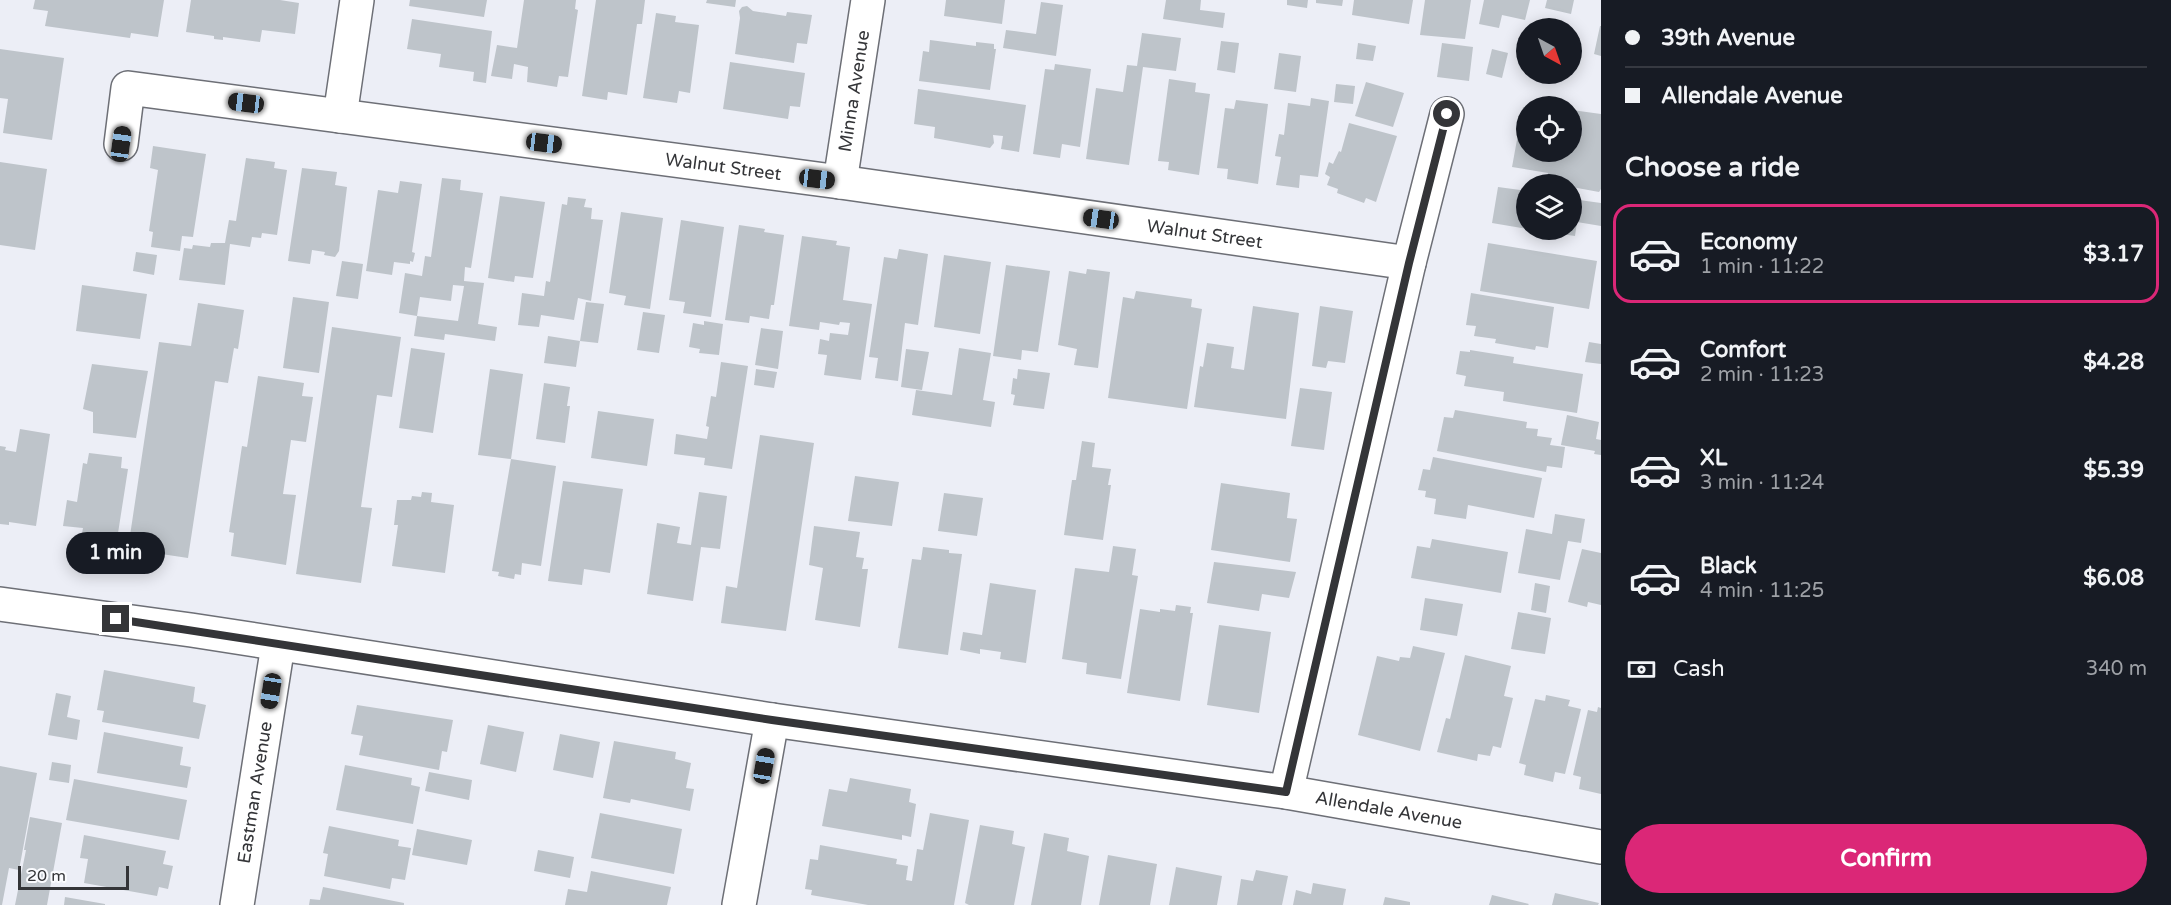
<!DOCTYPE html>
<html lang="en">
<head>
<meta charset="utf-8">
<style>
	body { margin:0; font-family:"Varela Round",sans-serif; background:#20242c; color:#f1f3f6; height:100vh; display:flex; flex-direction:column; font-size:22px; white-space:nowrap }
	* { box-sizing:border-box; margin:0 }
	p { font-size:20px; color:#9ea1a6 }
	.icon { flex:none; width:33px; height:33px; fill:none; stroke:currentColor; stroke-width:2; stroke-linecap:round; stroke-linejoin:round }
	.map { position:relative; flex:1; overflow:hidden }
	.drawer { display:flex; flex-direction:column; background:#171b24; width:570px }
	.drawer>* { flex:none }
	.hud { display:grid; align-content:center; height:132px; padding:0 24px; background:#171b24 }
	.needle { width:39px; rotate:140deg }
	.fabs { position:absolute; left:1516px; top:18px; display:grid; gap:12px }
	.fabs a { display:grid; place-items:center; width:66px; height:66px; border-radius:50%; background:#171b24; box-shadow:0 3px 15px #0003; font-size:30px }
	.scale { position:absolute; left:18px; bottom:15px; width:111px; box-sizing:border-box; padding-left:6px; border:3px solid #343538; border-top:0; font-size:16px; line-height:21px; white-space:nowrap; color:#343538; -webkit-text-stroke:4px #fbfcff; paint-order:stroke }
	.end { position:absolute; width:27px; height:27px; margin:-14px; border:8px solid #343538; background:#fff; box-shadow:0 0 0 3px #fff }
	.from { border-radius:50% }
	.bubble { position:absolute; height:42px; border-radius:21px; background:#171b24; box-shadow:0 3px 15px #0003; font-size:20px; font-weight:700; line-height:42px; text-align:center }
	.car { position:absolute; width:18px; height:36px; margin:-18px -9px; border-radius:8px; box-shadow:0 0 4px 2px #0007; background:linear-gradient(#222 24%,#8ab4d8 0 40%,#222 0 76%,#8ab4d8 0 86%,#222 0) }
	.hud b { display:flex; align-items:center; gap:21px; height:57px; font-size:22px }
	.hud b+b { border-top:2px solid #363941 }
	.hud i { width:15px; height:15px; background:#f1f3f6 }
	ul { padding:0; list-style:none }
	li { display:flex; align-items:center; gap:18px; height:99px; margin:0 12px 9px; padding:0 12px; border:3px solid transparent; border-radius:18px }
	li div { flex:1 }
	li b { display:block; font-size:22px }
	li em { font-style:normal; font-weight:700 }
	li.current { border-color:#db2777 }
	li>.icon { width:54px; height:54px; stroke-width:1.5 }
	h2 { padding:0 24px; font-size:27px; line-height:72px }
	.pay { display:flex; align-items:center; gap:15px; height:66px; padding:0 24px; font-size:22px }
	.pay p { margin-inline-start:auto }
	.cta { display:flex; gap:12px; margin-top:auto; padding:12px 24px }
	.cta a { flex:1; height:69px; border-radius:36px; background:#db2777; color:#fff; font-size:24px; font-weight:700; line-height:69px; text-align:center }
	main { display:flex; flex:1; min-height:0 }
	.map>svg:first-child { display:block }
	.building { fill:#bec4ca }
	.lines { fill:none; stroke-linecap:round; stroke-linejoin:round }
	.minor-casing { stroke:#6d6f76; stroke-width:36 }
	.minor { stroke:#fff; stroke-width:33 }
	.route { stroke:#343538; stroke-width:8 }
	.labels { text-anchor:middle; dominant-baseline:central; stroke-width:4.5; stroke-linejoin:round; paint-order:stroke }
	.street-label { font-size:18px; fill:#343538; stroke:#fbfcff }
</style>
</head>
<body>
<main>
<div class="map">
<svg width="1601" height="905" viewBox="0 0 1601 905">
	<rect width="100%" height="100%" fill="#eceef6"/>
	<path class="building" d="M35,0h129l-6,37 -27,-4 -1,5 -85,-12 3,-15 -15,-2z
		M191,0h89l19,3 -4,31 -33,-4 -2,12 -37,-5v3l-9,-1v-3l-28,-4z
		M410,0h77l-3,17 -75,-11z
		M524,0h52l-1,9 3,1 -10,67 -9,-1 -2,11 -30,-5 1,-15 -14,-3 -2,15 -21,-3 6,-31 20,3z
		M596,0h49l-3,24h-5l-10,71 -19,-3 -1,8 -25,-4z
		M707,0h29l-1,7 -29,-4z
		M946,0h59l-3,24 -58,-8z
		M1166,0h35l-1,10 25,3 -2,15 -60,-9z
		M1287,0h21l-1,8 -20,-3z
		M1316,0h27l-1,6 -26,-3z
		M1354,0h59l-4,24 -57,-9z
		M1425,0h46l-6,39 -45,-4z
		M1484,0h46l-5,20 -23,-5 -3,13 -20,-4z
		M1547,0h27l-3,14 -26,-6z
		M1041,2l22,3 -7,51 -53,-8 3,-18 30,4z
		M747,6l6,5 33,5 1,-4 25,3 -5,29 -10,-1 -3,20 -59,-9 5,-36 -1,-7 3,-4z
		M656,13l20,3 -1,6 24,3 -9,68 -11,-2 -2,12 -34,-5z
		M412,19l80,12 -6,52 -13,-2 1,-9 -35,-5 2,-13 -34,-5z
		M1600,26h1v30l-7,-2z
		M1142,33l39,5 -5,33 -33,-4 -14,98 -43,-6 10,-71 27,4 4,-27 10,1z
		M930,40l46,6v-4l18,2v5h2l-6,41 -71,-9 4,-30 6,1z
		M1221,41l18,2 -4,30 -18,-3z
		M1358,43l18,3 -3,15 -17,-2z
		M1442,43l31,4 -4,34 -32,-4z
		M0,49l64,9 -12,82 -49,-7 5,-34 -8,-1z
		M1492,49l16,4 -6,25 -16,-4z
		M1279,53l22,3 -5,36 -22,-3z
		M730,62l75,11 -5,34 -10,-1 -2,13 -65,-10z
		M1055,64l36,5 -11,78 -18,-3 -2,14 -27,-4 12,-85 9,1z
		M1169,79l27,4 -1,9 15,2 -11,81 -31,-5 1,-8 -11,-1z
		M1366,82l38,11 -11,34 -38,-11z
		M1336,84l19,2 -2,18 -19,-2z
		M918,89l108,16 -7,47 -18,-3 2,-13 -10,-1 1,8 -4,5 -56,-10 1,-11 -21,-3z
		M1311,98l18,3 -11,76 -18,-2 -1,13 -23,-3 5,-28 -6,-1 4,-22 5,1 4,-32 22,3z
		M1236,100l32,4 -10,80 -31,-5 1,-10 -11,-1 8,-60 9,1z
		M1523,107l4,1v44h45v-42l29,4v75l-2,3 -27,-5v-3h-18l1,-3 -8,-1 1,-7 -36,-6z
		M1349,123l48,13 -21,66 -10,-4 -2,5 -27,-10 1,-4 -11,-4 3,-8 -5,-3 4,-12 4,2 6,-13 2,1z
		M153,146l53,8 -13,83 -11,-1 -2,15 -29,-4 2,-15 -4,-1 9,-61 -8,-2z
		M246,158l29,4 -1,6 13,2 -10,65 -15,-2 -1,5 -9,-1 -2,10 -20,-3 -5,41 -46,-5 5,-32 8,1 1,-4 17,2 1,-4h14l4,-23 7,1z
		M0,162l47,7 -12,81 -35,-5z
		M302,168l35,4 -2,13 12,2 -8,64 -4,6 -11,-2 1,-3 -13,-2 -2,14 -22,-3z
		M442,178l19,2 -1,10 23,3 -12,75 -6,-1 -1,14 20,2 -6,41 19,3 -2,14 -50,-7 -1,6 -30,-4 3,-20 41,5 6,-35 -11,-1 -2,16 -31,-4 -3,19 -18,-3 6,-40 17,3 3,-20 6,1z
		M400,181l22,3 -10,68 3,1 -2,9 -3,-1v3l-16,-2 -2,13 -26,-4 12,-81 20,3z
		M1498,187l29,4v38l-35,-6z
		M500,196l45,6 -12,76 -18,-2 -1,6 -26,-4z
		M568,197l18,2 -2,8 8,1 -1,11 12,1 -12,81 -13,-3 -4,22 -33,-5 -2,12 -21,-2 4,-32 22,3 2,-15 4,1 12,-78 5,1z
		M1572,199l29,4v23l-24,-4 -2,14 -35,-5 32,-1z
		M621,212l42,6 -13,91 -26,-4 2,-9 -17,-3z
		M681,220l43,7 -13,90 -28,-4 2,-11 -16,-2z
		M739,225l26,4 -1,3 20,3 -10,70h-3l-2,14 -19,-3 -1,7 -24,-3z
		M802,236l35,5 -1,4 14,2 -7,53 29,4 -11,76 -37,-5 3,-20 -9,-1 2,-15 9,2 1,-8 18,2 2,-12 -10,-1 -1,3 -19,-3 -1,8 -30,-4z
		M1488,243l109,18 -8,48 -109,-18z
		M899,249l29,5 -10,71 -13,-2 -7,58 -23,-3 3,-20 -9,-1 15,-100 13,2z
		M136,252l21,3 -3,20 -21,-4z
		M944,255l47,7 -11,72 -46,-7z
		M342,261l21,3 -5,35 -22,-3z
		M1006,265l44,6 -12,81 -16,-2 -1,10 -28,-4z
		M1087,269l23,3 -12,96 -24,-3 3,-16 -19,-4 11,-74 17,3z
		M82,285l65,9 -7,45 -64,-8z
		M1136,291l56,8 -1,8 11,2 -15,100 -79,-11 15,-101 11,2z
		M1471,293l83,14 -6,41 -12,-2 -1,4 -40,-7 1,-4 -22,-3 2,-10 -10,-1z
		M293,297l36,5 -10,71 -36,-5z
		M586,302l18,2 -6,39 -18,-2z
		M198,303l46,7 -6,39 -4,-1 -6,35 -13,-2 -27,177 -60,-9 31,-207 32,4z
		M1253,306l46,7 -13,106 -92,-12 6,-41 3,1 4,-24 27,4 -3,21 13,2z
		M1320,306l33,5 -8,52 -17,-2 -2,7 -14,-2z
		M643,312l22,3 -6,38 -22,-3z
		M704,321l19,3 -4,31 -20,-2 1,-4 -11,-2 4,-24 11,2z
		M332,327l69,10 -9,60 -15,-2 -16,112 11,1 -11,75 -65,-9z
		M761,328l22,3 -5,38 -23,-4z
		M548,336l32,5 -4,26 -32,-4z
		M1589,342l12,2v20l-16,-2z
		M411,348l34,5 -12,80 -34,-5z
		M959,348l32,5 -8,47 12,2 -4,25 -79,-12 4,-25 36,5z
		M906,349l23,3 -7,38 -21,-3z
		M1470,350l44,7 -1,6 70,11 -6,39 -74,-12 1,-9 -40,-6 2,-10 -10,-2 4,-23 10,1z
		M721,362l27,4 -16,103 -28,-4 1,-7 -31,-4 2,-20 31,5 2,-12 -3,-1 5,-30 5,1z
		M92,364l56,7 -12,67 -43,-5v-21l-10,-3z
		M490,369l33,5 -12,85 -33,-4z
		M756,369l21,3 -3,16 -20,-3z
		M1018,369l32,4 -6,36 -31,-4 2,-10 -4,-1 2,-16 4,1z
		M258,376l46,7 -2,13 11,1 -7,45 -15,-2 -8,54 13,1 -10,70 -55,-9 3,-23 -5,-1 13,-86 5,1z
		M544,383l26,4 -3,19h3l-5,37 -29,-4z
		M1300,388l32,4 -8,58 -33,-4z
		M1455,410l72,12 -1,6 12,1 -1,7 15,2 -2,7 15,2 -3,21 -15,-2 -1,6 -109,-21 7,-34 9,1z
		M598,411l56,8 -7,47 -56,-8z
		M1567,415l32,7 -3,17 5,1v15l-7,-1 1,-3 -34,-6z
		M20,429l30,5 -14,92 -27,-4v3l-9,-1v-78l6,1 -1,3 11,2z
		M760,435l54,8 -28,188 -65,-8 5,-37 11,2z
		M1082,441l13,2 -3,24 19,2 -3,16h3l-8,55 -39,-5 8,-55h4z
		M89,453l33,4 -1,11 7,1 -12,77 -35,-7 2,-11 -20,-2 4,-26 10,2 6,-39 4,1z
		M1433,457l109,21 -8,40 -66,-13 -2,14 -32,-5 2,-15 -11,-2 1,-6 -8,-1 5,-21 7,1z
		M511,459l45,7 -15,100 -19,-3 -1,12 -6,-1 -1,5 -16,-3 1,-4 -7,-1z
		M855,476l44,6 -7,44 -44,-5z
		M563,481l60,8 -13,84 -26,-4 -2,16 -34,-4z
		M1221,483l69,10 -3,25 10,1 -7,43 -79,-12z
		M422,492l10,1 -1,9 23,3 -9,68 -53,-7 6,-41h-4l3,-25h14l1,-4 9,1z
		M699,492l28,4 -7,53 -19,-2 -8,54 -46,-7 10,-71 23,4 -3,16 14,2z
		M944,493l39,5 -6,38 -39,-5z
		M1555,514l30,5 -4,24 -13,-2 -8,39 -42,-7 8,-44 26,5z
		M814,526l46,6 -4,25 8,1 -2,11h6l-8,58 -45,-7 8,-52 -14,-3z
		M1432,539l76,13 -7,41 -90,-15 6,-32 13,2z
		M1113,546l23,3 -4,26 6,1 -17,103 -35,-5 1,-11 -25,-4 13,-91 34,4z
		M923,547l26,3v3l13,1 -14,101 -50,-7 14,-89 9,1z
		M1582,549l19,4v52l-13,-3 -1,5 -19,-5z
		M1214,562l82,10 -7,26 -27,-4 -3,17 -52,-8z
		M990,583l46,7 -10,73 -26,-4 1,-7 -21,-3v5l-20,-4 3,-18 19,3z
		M1535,583l15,3 -4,27 -15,-3z
		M1425,598l38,6 -6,32 -37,-6z
		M1176,605l15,2 -1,6h3l-13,88 -53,-8 13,-84 20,3v-3l15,2z
		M1518,612l33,6 -6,36 -34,-5z
		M1219,625l52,7 -12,81 -52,-8z
		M1413,646l32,7 -25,98 -62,-16 19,-79 22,5 1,-4 10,1z
		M1465,655l46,11 -7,30 9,2 -12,50 -8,-2 -3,10 -12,-2 -1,7 -40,-9 9,-34 4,1z
		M104,670l91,17 -2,15 13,3 -7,34 -97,-17 2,-11 -7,-1z
		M56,693l15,3 -4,21 13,3 -3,20 -29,-5z
		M1546,695l24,5 -2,6 13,3 -16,65 -10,-2 -2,10 -29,-7 2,-10 -7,-2 16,-64 10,2z
		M357,705l96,15 -6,32 -5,-1 -3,19 -80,-15 4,-19 -12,-2z
		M1598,707l3,1v86l-22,-5 2,-12 -8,-2 15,-65 9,2z
		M488,725l36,7 -8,40 -36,-8z
		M104,732l79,15 -3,18 11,2 -4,21 -90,-15z
		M560,734l40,8 -7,36 -40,-8z
		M614,741l62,11 -1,7 16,4 -5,25 8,1 -4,22 -59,-12 -1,4 -27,-5z
		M52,762l19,3 -2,18 -20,-3z
		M345,765l67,13 -1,7 9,2 -7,37 -77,-14z
		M0,766l37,7 -18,97 -10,-2 -7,37h-2z
		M429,772l43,8 -3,20 -44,-9z
		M850,778l61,11 -2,13 7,2 -5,33 -9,-2v5l-80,-14 7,-37 18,3z
		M74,779l113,21 -8,40 -113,-20z
		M600,813l82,16 -8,45 -83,-16z
		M930,813l39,7 -15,85h-86l-57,-10 1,-5 -7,-1 5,-30 8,1 2,-15 77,14 -1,5 12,2 -2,14 6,1 5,-32 6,1z
		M30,817l32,6 -15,82h-32l11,-55h-2z
		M980,825l34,6 -2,13 13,3 -11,58h-45l-4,-2z
		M329,826l70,14 -1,6 13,2 -6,32 -13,-2 -2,11 -66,-13 4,-22 -5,-1z
		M417,829l55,11 -5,25 -55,-10z
		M1044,833l25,5 -2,13 22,5 -8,49h-50z
		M84,835l82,16 -3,13 10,2 -5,23 -9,-2 -2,9 -73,-13 4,-24 -8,-1z
		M538,850l36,7 -4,21 -36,-7z
		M1108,855l49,9 -7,41h-51z
		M1176,867l46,9 -5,29h-48z
		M1256,870l32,6 -6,29h-45l4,-26 12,2z
		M591,871l80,16 -4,18h-102l3,-16 19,3z
		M1313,883l33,6 -3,16h-50l3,-15 15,4z
		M323,887l81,16v2h-95l1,-6 10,1z
		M1555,893l44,10 -1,2h-46z
		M1492,895l37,9 -1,1h-39z
		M65,897l40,7v1h-41z
		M1385,897l25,5v3h-27z"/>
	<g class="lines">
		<defs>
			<g id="minor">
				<path d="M340,116l17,-116"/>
				<path id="s1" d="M121,144l7,-56 712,94 569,81"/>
				<path id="s2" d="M840,182l28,-182"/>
				<path id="s3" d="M0,604l191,26 581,90 514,72 315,55"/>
				<path d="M1286,792l123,-529 38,-149"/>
				<path id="s4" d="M237,905l41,-260"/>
				<path d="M739,905l33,-185"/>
			</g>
		</defs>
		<use href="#minor" class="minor-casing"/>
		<use href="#minor" class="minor"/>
	</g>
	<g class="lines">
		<path class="route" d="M116,619l656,101 514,72 123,-529 38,-149"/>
	</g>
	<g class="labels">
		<g class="street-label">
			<text stroke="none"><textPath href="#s2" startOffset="92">Minna Avenue</textPath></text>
			<text stroke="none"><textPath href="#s1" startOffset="657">Walnut Street</textPath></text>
			<text stroke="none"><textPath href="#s1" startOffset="1143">Walnut Street</textPath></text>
			<text stroke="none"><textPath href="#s4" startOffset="114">Eastman Avenue</textPath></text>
			<text stroke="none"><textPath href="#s3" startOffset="1404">Allendale Avenue</textPath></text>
		</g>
	</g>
</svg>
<div class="fabs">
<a><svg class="needle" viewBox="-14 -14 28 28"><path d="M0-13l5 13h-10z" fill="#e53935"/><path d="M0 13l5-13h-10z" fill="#9ea1a6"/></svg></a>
<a><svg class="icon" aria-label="locate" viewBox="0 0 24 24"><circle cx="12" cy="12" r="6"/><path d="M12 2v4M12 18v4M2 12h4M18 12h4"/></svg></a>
<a><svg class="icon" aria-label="layers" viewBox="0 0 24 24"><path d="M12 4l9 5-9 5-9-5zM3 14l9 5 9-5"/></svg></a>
</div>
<div class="scale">20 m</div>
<i class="end from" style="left:1447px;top:114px"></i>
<i class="end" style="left:116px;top:619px"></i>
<div class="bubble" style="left:66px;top:532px;width:99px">1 min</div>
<i class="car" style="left:246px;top:103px;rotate:277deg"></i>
<i class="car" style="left:544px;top:143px;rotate:97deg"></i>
<i class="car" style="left:121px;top:144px;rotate:8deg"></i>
<i class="car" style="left:817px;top:179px;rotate:97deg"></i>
<i class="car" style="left:1101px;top:219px;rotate:278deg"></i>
<i class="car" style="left:271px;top:691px;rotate:189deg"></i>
<i class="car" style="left:764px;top:766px;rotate:10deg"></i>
</div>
<section class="drawer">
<div class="hud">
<b><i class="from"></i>39th Avenue</b>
<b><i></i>Allendale Avenue</b>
</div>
<h2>Choose a ride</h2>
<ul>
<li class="current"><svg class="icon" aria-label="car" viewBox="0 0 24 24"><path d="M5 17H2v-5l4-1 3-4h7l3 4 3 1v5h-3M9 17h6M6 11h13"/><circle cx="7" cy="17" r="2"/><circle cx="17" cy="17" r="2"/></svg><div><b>Economy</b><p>1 min · 11:22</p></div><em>$3.17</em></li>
<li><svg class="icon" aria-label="car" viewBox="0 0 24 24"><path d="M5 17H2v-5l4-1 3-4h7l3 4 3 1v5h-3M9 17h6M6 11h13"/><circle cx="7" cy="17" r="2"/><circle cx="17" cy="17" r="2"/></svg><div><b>Comfort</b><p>2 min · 11:23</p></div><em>$4.28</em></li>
<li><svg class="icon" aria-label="car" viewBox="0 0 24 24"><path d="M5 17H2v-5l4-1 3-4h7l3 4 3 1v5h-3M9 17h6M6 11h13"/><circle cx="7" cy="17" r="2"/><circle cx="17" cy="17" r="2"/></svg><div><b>XL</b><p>3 min · 11:24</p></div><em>$5.39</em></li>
<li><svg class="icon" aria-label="car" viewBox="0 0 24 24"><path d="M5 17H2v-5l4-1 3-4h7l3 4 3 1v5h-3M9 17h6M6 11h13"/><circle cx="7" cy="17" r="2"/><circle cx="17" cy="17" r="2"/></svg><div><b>Black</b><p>4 min · 11:25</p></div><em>$6.08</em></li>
</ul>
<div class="pay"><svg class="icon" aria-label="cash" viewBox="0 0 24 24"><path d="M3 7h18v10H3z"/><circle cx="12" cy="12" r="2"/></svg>Cash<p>340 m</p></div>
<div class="cta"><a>Confirm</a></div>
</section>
</main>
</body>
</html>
